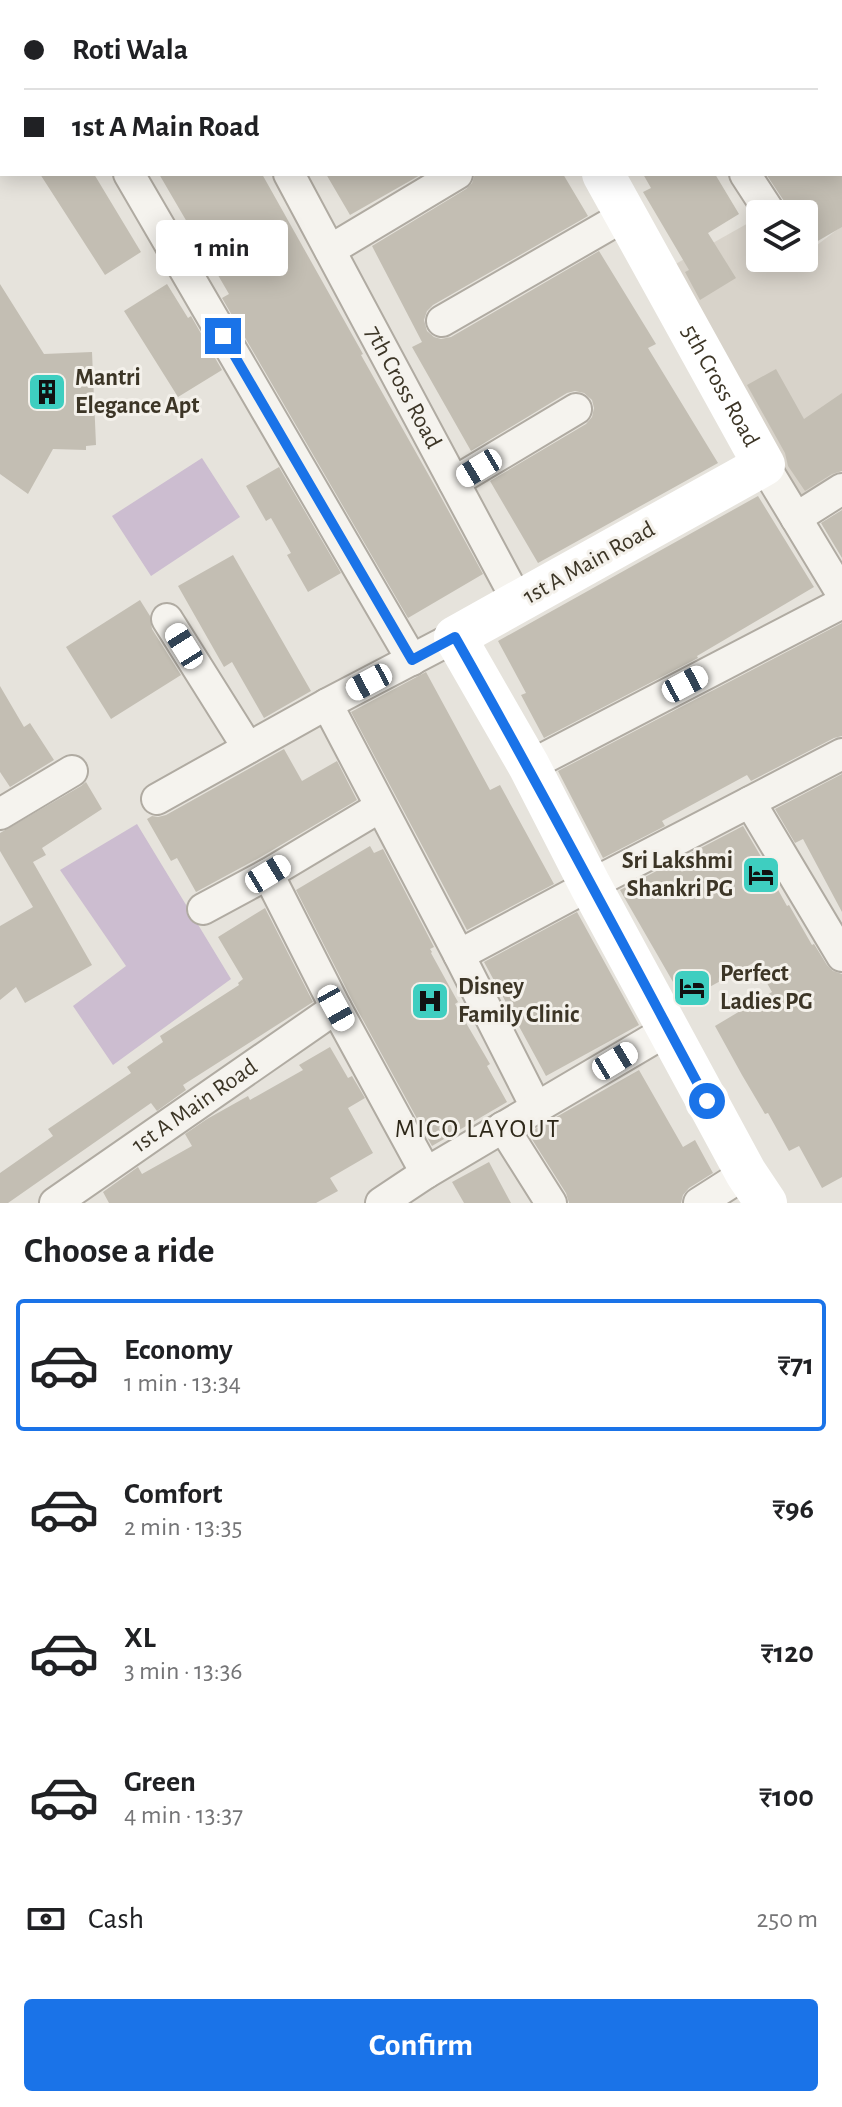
<!DOCTYPE html>
<html lang="en">
<head>
<meta charset="utf-8">
<style>
	body { margin:0; font-family:"Alegreya Sans",sans-serif; background:#f2f2f2; color:#202124; height:100vh; display:flex; flex-direction:column; font-size:30px; white-space:nowrap }
	* { box-sizing:border-box; margin:0 }
	p { font-size:26px; color:#757577 }
	.icon { flex:none; width:44px; height:44px; fill:none; stroke:currentColor; stroke-width:2; stroke-linecap:round; stroke-linejoin:round }
	.map { position:relative; height:1203px; overflow:hidden }
	.sheet { display:flex; flex-direction:column; background:#fff; flex:1 }
	.sheet>* { flex:none }
	.top-card { position:absolute; left:0px; top:0px; width:842px; height:176px; box-shadow:0 4px 20px #0003; display:grid; align-content:center; height:176px; padding:0 24px; background:#fff }
	.buttons { position:absolute; left:746px; top:200px; display:grid; gap:16px }
	.buttons a { display:grid; place-items:center; width:72px; height:72px; border-radius:8px; background:#fff; box-shadow:0 4px 20px #0003; font-size:40px }
	.end { position:absolute; width:36px; height:36px; margin:-18px; border:10px solid #1a73e8; background:#fff; box-shadow:0 0 0 4px #fff }
	.from { border-radius:50% }
	.bubble { position:absolute; height:56px; border-radius:8px; background:#fff; box-shadow:0 4px 20px #0003; font-size:26px; font-weight:700; line-height:56px; text-align:center }
	.car { position:absolute; width:24px; height:48px; margin:-24px -12px; border-radius:10px; box-shadow:0 0 6px 2px #0007; background:linear-gradient(#fff 24%,#345 0 40%,#fff 0 76%,#345 0 86%,#fff 0) }
	.top-card b { display:flex; align-items:center; gap:28px; height:76px; font-size:30px }
	.top-card b+b { border-top:2px solid #e0e0e0 }
	.top-card i { width:20px; height:20px; background:#202124 }
	ul { padding:0; list-style:none }
	li { display:flex; align-items:center; gap:24px; height:132px; margin:0 16px 12px; padding:0 8px; border:4px solid transparent; border-radius:8px }
	li div { flex:1 }
	li b { display:block; font-size:30px }
	li em { font-style:normal; font-weight:700 }
	li.selected { border-color:#1a73e8 }
	li>.icon { width:72px; height:72px; stroke-width:1.5 }
	h2 { padding:0 24px; font-size:36px; line-height:96px }
	.pay { display:flex; align-items:center; gap:20px; height:88px; padding:0 24px; font-size:30px }
	.pay p { margin-inline-start:auto }
	.cta { display:flex; gap:16px; margin-top:auto; padding:16px 24px }
	.cta a { flex:1; height:92px; border-radius:8px; background:#1a73e8; color:#fff; font-size:32px; font-weight:700; line-height:92px; text-align:center }
	.map>svg:first-child { display:block }
	.built { fill:#d8d3ca }
	.green { fill:#ccbdd0 }
	.building { fill:#c3beb3 }
	.lines { fill:none; stroke-linecap:round; stroke-linejoin:round }
	.street-casing { stroke:#b0aba2; stroke-width:34 }
	.street { stroke:#f5f3ee; stroke-width:30 }
	.secondary { stroke:#fff; stroke-width:42 }
	.route { stroke:#1a73e8; stroke-width:10 }
	.labels { text-anchor:middle; dominant-baseline:central; stroke-width:6; stroke-linejoin:round; paint-order:stroke }
	.poi-label { font-size:24px; font-weight:bold; fill:#3c3526; stroke:#f4f1eb; text-anchor:start }
	.street-label { font-size:24px; fill:#3c3526; stroke:#f4f1eb }
	.neighbourhood-label { font-size:26px; letter-spacing:2px; fill:#2d2718; stroke:#f4f1eb }
</style>
</head>
<body>
<div class="map">
<svg width="842" height="1203" viewBox="0 0 842 1203">
	<rect width="100%" height="100%" fill="#e6e3dc"/>
	<path class="built" d="M759,217l1,41h30l3,5 7,-5h4v-3l38,-29v244l-45,29 -125,-233z"/>
	<path class="green" d="M202,458l38,59 -89,59 -39,-60z
		M137,824l94,155 -118,86 -40,-59 53,-40 -66,-96z"/>
	<path class="building" d="M40,174h54l47,78 -36,23z
		M159,174h103l101,180 -2,1 75,133 47,86 -75,44 -186,-320 7,-4z
		M326,174h96l-72,41z
		M475,174h88l25,42 -155,89 -6,6 -3,9 3,11 7,6 7,2 10,-2 148,-86 57,93 -8,4 70,115 -180,100 -48,-82 96,-57 6,-7 2,-9 -2,-8 -8,-7 -9,-2 -8,2 -96,58 -59,-104 10,-5 -50,-96 94,-57 6,-6z
		M643,174h72l24,40 -31,19 28,45 -36,22 -15,-28 4,-2 -46,-78 8,-4z
		M766,174h76v53l-38,22v-35h-15l-3,-10z
		M0,284l44,70 48,-2 4,93 -10,1v4l-33,-1 -25,45 -28,-20z
		M167,284l21,34 3,-2 31,54 -44,27 -54,-86z
		M776,369l28,50 38,-26v78l-10,3 -27,17 -17,-25 -3,-13 -38,-68z
		M279,467l62,106 -33,19 -21,-37 4,-2 -20,-35 -5,3 -20,-35z
		M758,496l56,91 -117,69 1,2 -154,80 -23,-43 5,-2 -28,-52z
		M842,510v48l-21,-35z
		M233,555l78,136 -47,27 -32,-56 -8,5 -46,-81z
		M140,600l10,16 2,13 29,46 -70,44 -45,-72z
		M842,623v113l-8,2 -83,43 -4,-6 -85,46 3,5 -62,32 -45,-87z
		M426,672l64,118 10,-5 54,99 -87,46 -116,-218z
		M0,686l24,41 6,-4 24,37 -44,27 -10,-15z
		M284,749l18,32 35,-20 20,39 -98,58 -63,34 -19,-34 -6,3 -24,-42 5,-3 6,1 8,-2z
		M842,774v138l-39,-73 -8,4 -20,-34z
		M86,782l16,27 -60,39 4,7 -13,7 59,103 -67,38 -9,-16 -16,13v-74l33,-19 -33,-56v-18l81,-47z
		M743,826l20,34 -1,1 25,45 2,-1 23,40 2,-1 13,21 6,6 9,3v203l-20,11 -23,-42 -10,5 -21,-38 -3,1 -23,-39 -27,-49 57,-34 -17,-30 -71,39 -64,-111z
		M370,846l4,7 9,-4 51,98 -4,2 2,3 -1,1 27,49 -3,2 35,60 -3,2 20,36 -75,44 -80,-146 -56,-110z
		M265,908l48,94 -130,83 3,5 -29,21 -6,-8 -143,100h-8v-30l53,-37 -5,-7 83,-56 -4,-6 36,-25 -3,-6 79,-51 -1,-2 5,-4 -25,-42z
		M577,912l62,113 -93,51 -62,-114z
		M330,1047l18,31 4,-2 13,22 -17,10 25,45 -43,25 8,13 -22,12h-207l-6,-11 35,-25 4,7 50,-28 -7,-12 22,-15 41,-23 2,4 53,-30 -4,-5z
		M639,1070l44,77 12,-7 18,33 -24,15 -6,7 -2,8h-112l-3,-10 -38,-60z
		M489,1162l22,41h-47l-12,-21z"/>
	<g class="lines">
		<defs>
			<g id="street">
				<path d="M636,0l1,2"/>
				<path d="M763,0l2,2"/>
				<path d="M40,2l3,-2"/>
				<path d="M209,2l4,-2"/>
				<path d="M840,95l2,-1"/>
				<path d="M129,174l283,486"/>
				<path id="s1" d="M289,174l229,428"/>
				<path d="M745,174l26,40"/>
				<path d="M330,250l127,-76"/>
				<path d="M442,321l184,-106"/>
				<path d="M764,465l78,129"/>
				<path d="M454,482l122,-73"/>
				<path d="M796,518l46,-29"/>
				<path d="M167,619l81,129"/>
				<path d="M327,704l132,251 77,152"/>
				<path d="M529,766l313,-163"/>
				<path d="M157,799l170,-95 128,-67"/>
				<path d="M750,802l92,154"/>
				<path d="M0,814l72,-43"/>
				<path d="M203,909l65,-35"/>
				<path d="M459,955l131,-70 252,-131"/>
				<path d="M336,1008l-68,-134 112,-67"/>
				<path d="M503,1127l48,76"/>
				<path id="s2" d="M55,1203l281,-195 90,165"/>
				<path d="M381,1203l45,-30 242,-143"/>
				<path d="M699,1203l47,-30"/>
			</g>
		</defs>
		<use href="#street" class="street-casing"/>
		<use href="#street" class="street"/>
		<g class="secondary">
			<path d="M506,0l1,2"/>
			<path id="s3" d="M603,174l161,291 -309,172 74,129 61,119 156,288 20,30"/>
		</g>
	</g>
	<g class="lines">
		<path class="route" d="M223,336l189,324 43,-23c87,153 169,309 252,464"/>
	</g>
	<defs>
		<symbol id="building-square" viewBox="-11 -11 22 22"><rect x="-9" y="-9" width="18" height="18" rx="4" fill="#3ecec0" stroke="#f4f1eb"/><path d="M-4-6H4V6H1V3H-1V6H-4ZM-2.5-4.3h1.7v1.8h-1.7ZM.8-4.3h1.7v1.8H.8ZM-2.5-1h1.7V.8h-1.7ZM.8-1h1.7V.8H.8Z" fill="#111"/></symbol>
		<symbol id="hotel-square" viewBox="-11 -11 22 22"><rect x="-9" y="-9" width="18" height="18" rx="4" fill="#3ecec0" stroke="#f4f1eb"/><path d="M-6-4.5h1.5V1H6V5H4.5V3h-9V5H-6ZM-4 0a1.8 1.8 0 1 1 3.6 0ZM.5 0V-2.5h3Q6-2.5 6 0Z" fill="#111"/></symbol>
		<symbol id="hospital-square" viewBox="-11 -11 22 22"><rect x="-9" y="-9" width="18" height="18" rx="4" fill="#3ecec0" stroke="#f4f1eb"/><path d="M-5-5h3v3.5h4V-5h3V5h-3V1.5h-4V5h-3Z" fill="#111"/></symbol>
	</defs>
	<g fill-rule="evenodd">
		<use href="#building-square" x="25" y="370" width="44" height="44"/>
		<use href="#hotel-square" x="739" y="853" width="44" height="44"/>
		<use href="#hotel-square" x="670" y="966" width="44" height="44"/>
		<use href="#hospital-square" x="408" y="979" width="44" height="44"/>
	</g>
	<g class="labels">
		<g class="poi-label">
			<text x="75" y="378">Mantri<tspan x="75" dy="28">Elegance Apt</tspan></text>
			<text x="733" y="861" text-anchor="end">Sri Lakshmi<tspan x="733" dy="28">Shankri PG</tspan></text>
			<text x="720" y="974">Perfect<tspan x="720" dy="28">Ladies PG</tspan></text>
			<text x="458" y="987">Disney<tspan x="458" dy="28">Family Clinic</tspan></text>
		</g>
		<g class="street-label">
			<text stroke="none"><textPath href="#s3" startOffset="242">5th Cross Road</textPath></text>
			<text stroke="none"><textPath href="#s1" startOffset="242">7th Cross Road</textPath></text>
			<text transform="translate(589 563) rotate(-29)">1st A Main Road</text>
			<text stroke="none"><textPath href="#s2" startOffset="170">1st A Main Road</textPath></text>
		</g>
		<g class="neighbourhood-label">
			<text x="478" y="1129">MICO LAYOUT</text>
		</g>
	</g>
</svg>
<div class="buttons">
<a><svg class="icon" aria-label="layers" viewBox="0 0 24 24"><path d="M12 4l9 5-9 5-9-5zM3 14l9 5 9-5"/></svg></a>
</div>
<i class="end from" style="left:707px;top:1101px"></i>
<i class="end" style="left:223px;top:336px"></i>
<div class="bubble" style="left:156px;top:220px;width:132px">1 min</div>
<i class="car" style="left:479px;top:468px;rotate:239deg"></i>
<i class="car" style="left:184px;top:646px;rotate:328deg"></i>
<i class="car" style="left:369px;top:682px;rotate:242deg"></i>
<i class="car" style="left:685px;top:684px;rotate:62deg"></i>
<i class="car" style="left:268px;top:874px;rotate:59deg"></i>
<i class="car" style="left:336px;top:1008px;rotate:151deg"></i>
<i class="car" style="left:615px;top:1061px;rotate:59deg"></i>
<div class="top-card">
<b><i class="from"></i>Roti Wala</b>
<b><i></i>1st A Main Road</b>
</div>
</div>
<section class="sheet">
<h2>Choose a ride</h2>
<ul>
<li class="selected"><svg class="icon" aria-label="car" viewBox="0 0 24 24"><path d="M5 17H2v-5l4-1 3-4h7l3 4 3 1v5h-3M9 17h6M6 11h13"/><circle cx="7" cy="17" r="2"/><circle cx="17" cy="17" r="2"/></svg><div><b>Economy</b><p>1 min · 13:34</p></div><em>₹71</em></li>
<li><svg class="icon" aria-label="car" viewBox="0 0 24 24"><path d="M5 17H2v-5l4-1 3-4h7l3 4 3 1v5h-3M9 17h6M6 11h13"/><circle cx="7" cy="17" r="2"/><circle cx="17" cy="17" r="2"/></svg><div><b>Comfort</b><p>2 min · 13:35</p></div><em>₹96</em></li>
<li><svg class="icon" aria-label="car" viewBox="0 0 24 24"><path d="M5 17H2v-5l4-1 3-4h7l3 4 3 1v5h-3M9 17h6M6 11h13"/><circle cx="7" cy="17" r="2"/><circle cx="17" cy="17" r="2"/></svg><div><b>XL</b><p>3 min · 13:36</p></div><em>₹120</em></li>
<li><svg class="icon" aria-label="car" viewBox="0 0 24 24"><path d="M5 17H2v-5l4-1 3-4h7l3 4 3 1v5h-3M9 17h6M6 11h13"/><circle cx="7" cy="17" r="2"/><circle cx="17" cy="17" r="2"/></svg><div><b>Green</b><p>4 min · 13:37</p></div><em>₹100</em></li>
</ul>
<div class="pay"><svg class="icon" aria-label="cash" viewBox="0 0 24 24"><path d="M3 7h18v10H3z"/><circle cx="12" cy="12" r="2"/></svg>Cash<p>250 m</p></div>
<div class="cta"><a>Confirm</a></div>
</section>
</body>
</html>
